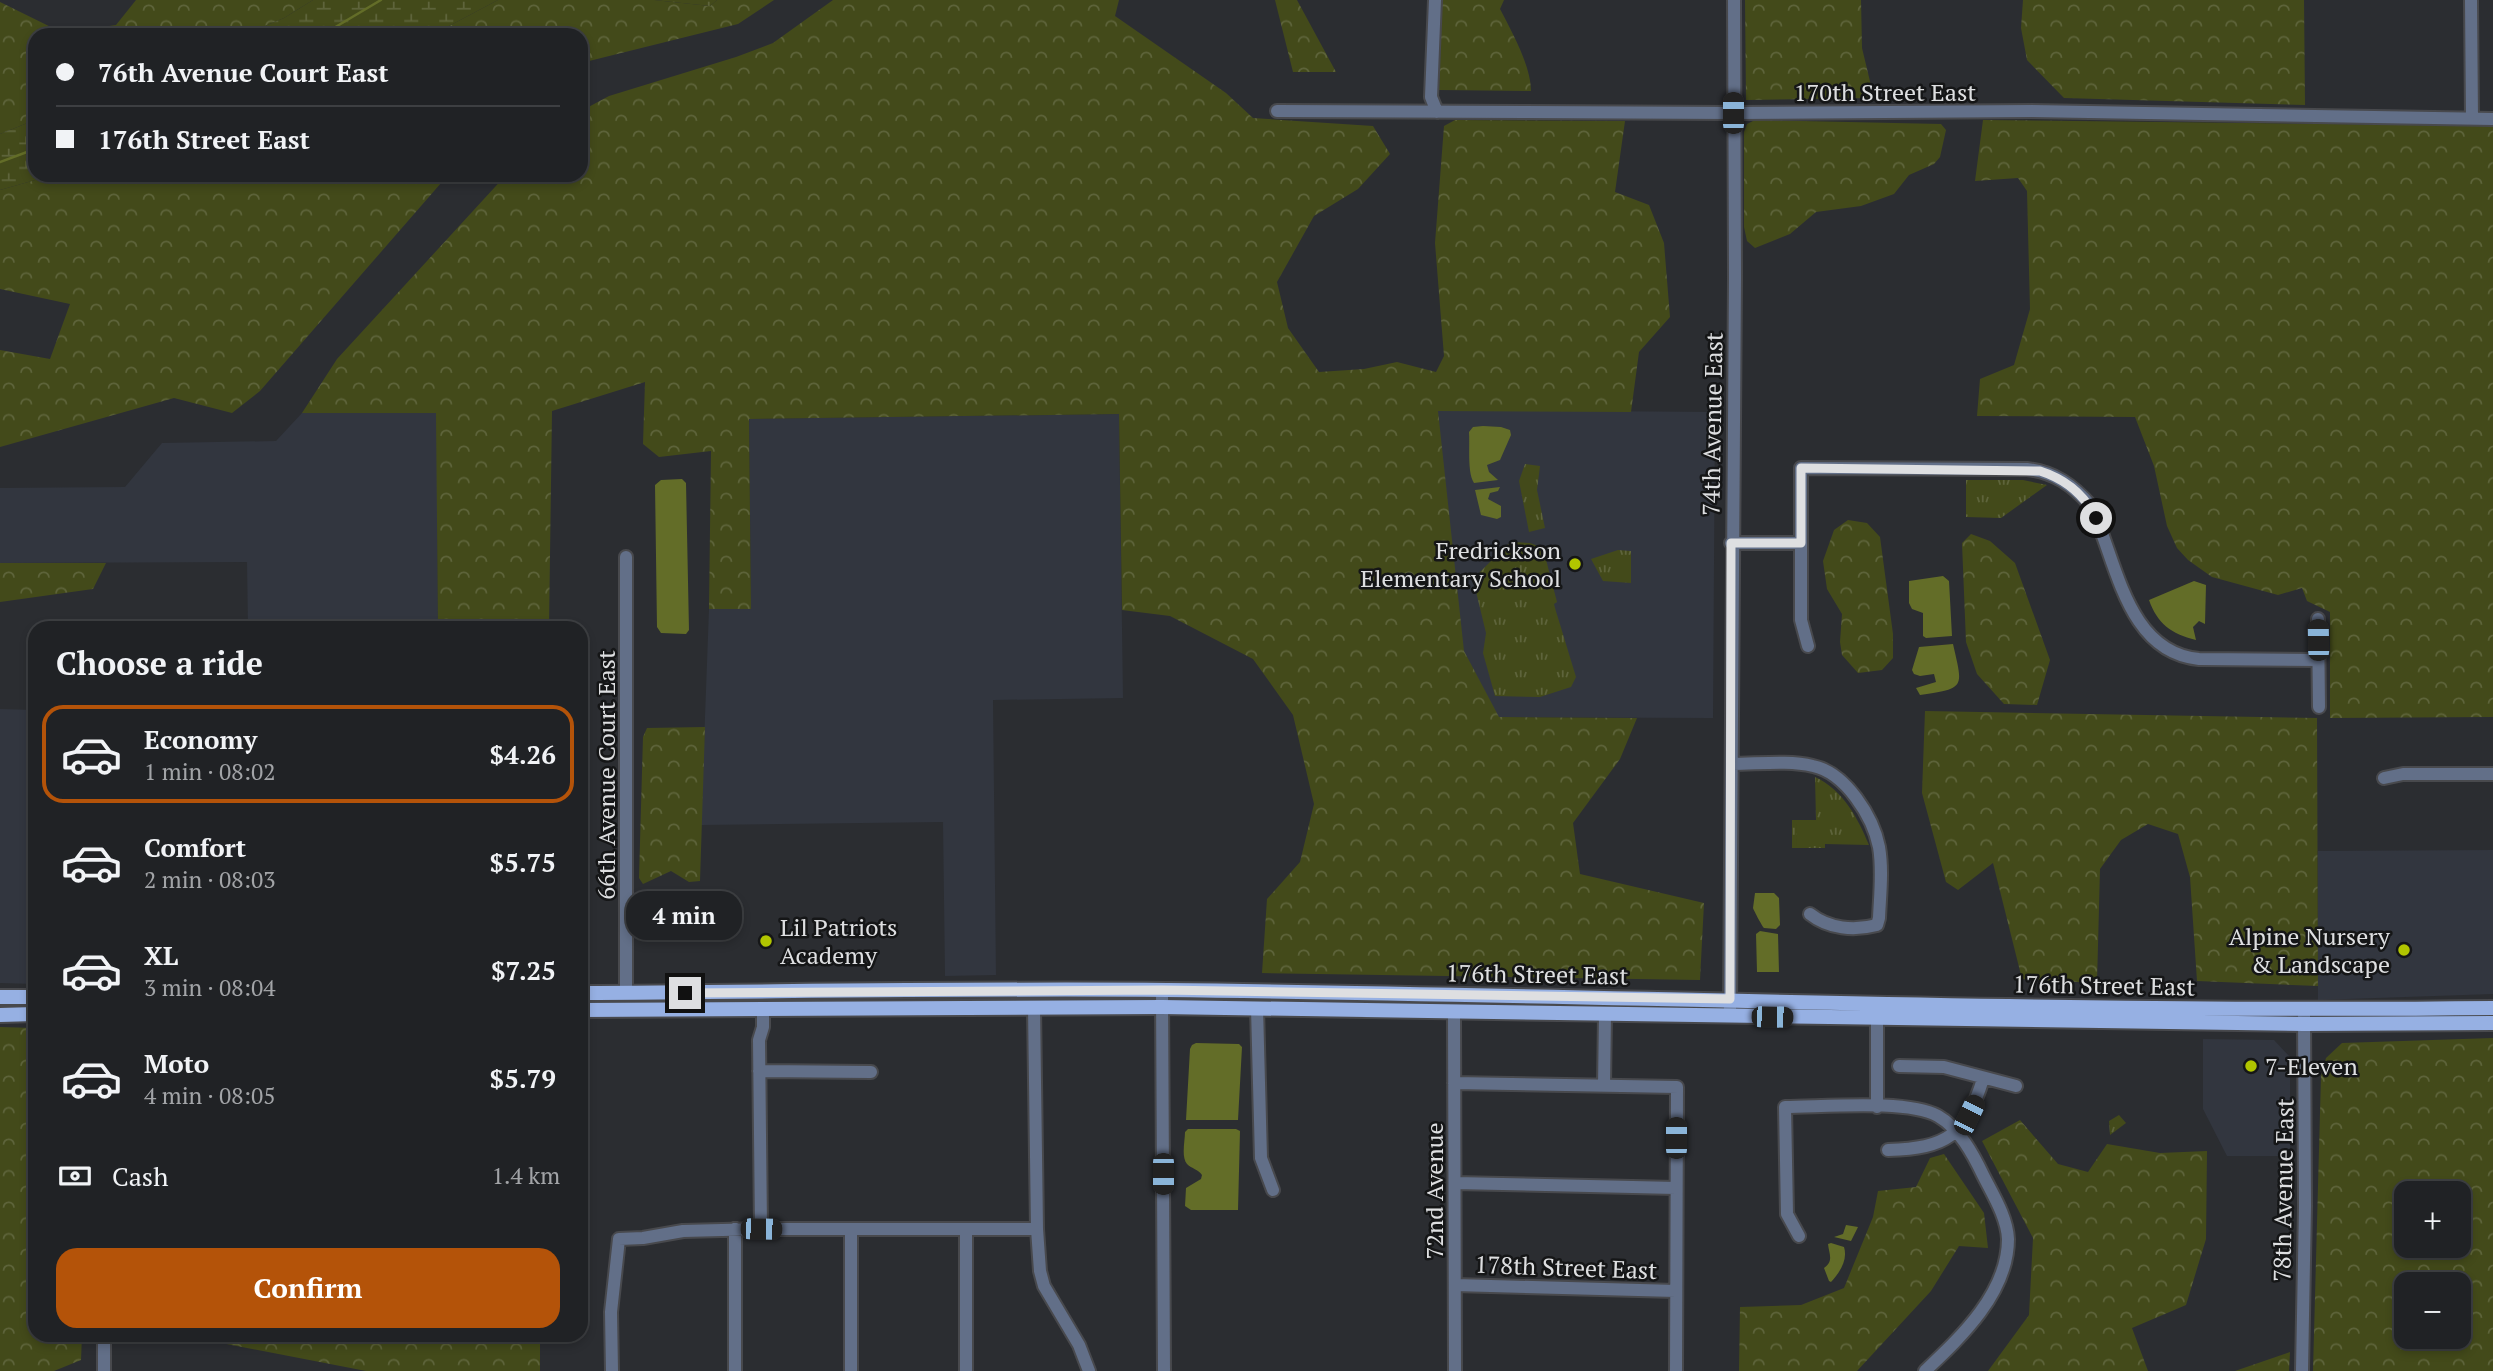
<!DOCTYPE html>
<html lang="en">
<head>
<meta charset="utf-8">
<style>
	body { margin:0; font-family:"PT Serif",serif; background:#2d2f32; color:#f1f3f6; height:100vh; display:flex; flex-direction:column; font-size:26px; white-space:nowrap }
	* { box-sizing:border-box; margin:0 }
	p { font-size:23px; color:#a2a4a7 }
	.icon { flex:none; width:38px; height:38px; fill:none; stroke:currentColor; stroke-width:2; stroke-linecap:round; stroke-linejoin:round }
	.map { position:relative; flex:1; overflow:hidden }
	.details { position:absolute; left:28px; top:621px; width:560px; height:721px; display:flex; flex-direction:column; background:#202225; border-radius:21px; box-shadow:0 4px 10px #0003,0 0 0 2px #3d3f42 }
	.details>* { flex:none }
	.banner { position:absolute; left:28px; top:28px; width:560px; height:154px; border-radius:21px; box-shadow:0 4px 10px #0003,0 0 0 2px #3d3f42; display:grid; align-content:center; height:154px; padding:0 28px; background:#202225 }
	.controls { position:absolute; left:2394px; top:1181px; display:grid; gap:14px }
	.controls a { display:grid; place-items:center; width:77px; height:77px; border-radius:14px; background:#202225; box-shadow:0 4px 10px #0003,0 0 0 2px #3d3f42; font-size:35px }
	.end { position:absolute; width:32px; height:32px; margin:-16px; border:9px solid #dedfe1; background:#111; box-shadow:0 0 0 4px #111 }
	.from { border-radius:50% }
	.bubble { position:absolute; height:49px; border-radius:21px; background:#202225; box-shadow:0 4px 10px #0003,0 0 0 2px #3d3f42; font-size:23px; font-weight:700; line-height:49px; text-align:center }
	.car { position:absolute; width:21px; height:42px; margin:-21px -10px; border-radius:9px; box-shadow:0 0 5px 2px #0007; background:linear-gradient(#222 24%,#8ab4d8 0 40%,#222 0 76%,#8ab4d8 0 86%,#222 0) }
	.banner b { display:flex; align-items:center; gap:24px; height:66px; font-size:26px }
	.banner b+b { border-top:2px solid #3d3f42 }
	.banner i { width:18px; height:18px; background:#f1f3f6 }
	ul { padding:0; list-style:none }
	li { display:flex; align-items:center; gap:21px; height:98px; margin:0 14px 10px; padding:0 14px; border:4px solid transparent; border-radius:21px }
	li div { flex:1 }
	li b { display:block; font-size:26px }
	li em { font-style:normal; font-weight:700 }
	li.current { border-color:#b45309 }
	li>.icon { width:63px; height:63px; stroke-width:1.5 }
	h2 { padding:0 28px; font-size:32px; line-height:84px }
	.pay { display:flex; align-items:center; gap:18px; height:77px; padding:0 28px; font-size:26px }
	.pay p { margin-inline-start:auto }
	.cta { display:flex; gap:14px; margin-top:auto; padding:14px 28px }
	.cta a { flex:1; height:80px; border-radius:21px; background:#b45309; color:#fff; font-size:28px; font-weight:700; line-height:80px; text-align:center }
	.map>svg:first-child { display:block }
	.built { fill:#32363f }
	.forest { fill:url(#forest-crowns); fill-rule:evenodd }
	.wetland { fill:url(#wetland-marsh) }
	.park { fill:url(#park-tufts) }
	.pitch { fill:#434a1a }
	.water { fill:#636d28 }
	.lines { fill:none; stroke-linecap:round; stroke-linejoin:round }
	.stream { stroke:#636d28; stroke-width:2.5 }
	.minor-casing { stroke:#48494d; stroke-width:16 }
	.major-casing { stroke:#48494d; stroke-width:18 }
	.minor { stroke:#626f88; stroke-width:12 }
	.major { stroke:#96b0e3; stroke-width:14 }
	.route { stroke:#dedfe1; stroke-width:9 }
	.poi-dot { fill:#b1c500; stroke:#151617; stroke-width:2.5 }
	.labels { text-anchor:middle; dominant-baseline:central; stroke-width:5; stroke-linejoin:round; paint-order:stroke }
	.street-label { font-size:24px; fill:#dedfe1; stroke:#151617 }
	.poi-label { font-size:24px; fill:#dedfe1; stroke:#151617; text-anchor:end }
</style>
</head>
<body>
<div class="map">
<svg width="2493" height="1371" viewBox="0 0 2493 1371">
	<defs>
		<pattern id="forest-crowns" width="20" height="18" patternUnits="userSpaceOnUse" patternTransform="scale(1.75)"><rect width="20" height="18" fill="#434a1a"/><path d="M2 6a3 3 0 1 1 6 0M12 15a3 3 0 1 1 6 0" fill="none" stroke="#5e643b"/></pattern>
		<pattern id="wetland-marsh" width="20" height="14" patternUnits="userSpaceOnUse" patternTransform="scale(1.75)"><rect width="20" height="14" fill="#434a1a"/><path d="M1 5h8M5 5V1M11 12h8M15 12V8" fill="none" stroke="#5e643b"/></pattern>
		<pattern id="park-tufts" width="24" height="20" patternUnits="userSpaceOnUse" patternTransform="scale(1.75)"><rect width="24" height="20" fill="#434a1a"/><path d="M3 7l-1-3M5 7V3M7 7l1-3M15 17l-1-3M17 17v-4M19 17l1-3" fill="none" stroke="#5e643b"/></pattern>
	</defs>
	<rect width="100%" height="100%" fill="#2b2d31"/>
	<path class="built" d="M1438,410l277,2 -2,306 -277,-1z
		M437,412l1,216h-190l-1,-66 -247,1v-75l125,-1 37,-44 114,-2 26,-28z
		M1119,414l4,284 -130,2 3,275 -51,1 -2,-154 -242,3 8,-216h42l-2,-190z
		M0,709l35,1v274l-35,-1z
		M2493,850v144l-175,6v-149z
		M2203,1039l71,1 16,17v99h-63l-24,-47z"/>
	<path class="forest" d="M136,0h177l-29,18 -41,17h-208v85l-35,14v-132l63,31 53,-8z
		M498,0h156l56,6 7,-6h57l-36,24 -157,39v-28h-149z
		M833,0h286l-4,16 111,77 27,25 120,8 17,28 -32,35 -44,27 -37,66 11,46 31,44 45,-3 33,-7 39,10 8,-16 -9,-113 9,-117 11,-6 170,1 -10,71 34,13 15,38 6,74 -31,35 -8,60 -193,-1 26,240 35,66 138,1 -17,41 -47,64 7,51 124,29 -4,77 -438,-7 5,-74 33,-37 14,-58 -21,-89 -40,-56 -83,-43 -48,-6 -3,-196 -370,5 2,190h-42l2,-158 -52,6 -16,-13 2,-62 -93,29 -3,217h-111l-2,-215h-134l35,-54 169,-184h75v-64l28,-15 127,-39 37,-14z
		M1275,0h22l39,72h-43z
		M1442,0h62l-4,9c12,23 31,57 31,82l-92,-1z
		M1745,0h116l1,48 12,50 -128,2z
		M2023,0h281l1,105 -241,-7 -37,-38 -6,-32z
		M1755,120l186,4 5,6 -6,27 -6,7 -25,11 -15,19 -33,12 -45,6 -26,22 -35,14 -8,-7 -3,-14v-95l3,-8z
		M1983,120l510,6v591l-163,1v-106l-23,-11 -5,-13 -24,7 -66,-18 -24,-17 -11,-12 -10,-22 -13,-60 -19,-49 -158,-1 3,-37 34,-14 16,-56 -3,-118 -9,-13 -43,3z
		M53,175h395l-188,216 -28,22 -58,-15 -174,49v-97l50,9 20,-55 -70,-15v-99z
		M1848,520l19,3 13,14 13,97v24l-11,12 -24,3 -16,-18 -2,-13 2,-28 -15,-25 -4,-28 11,-31z
		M1971,534l19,7 25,22 35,97 -13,45 -33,-1 -27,-30 -11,-32 -4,-99z
		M0,563h106l-13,26 -93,13z
		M1925,711l392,7 1,268 -121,-5 -7,-104 -12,-43 -30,-10 -27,16 -21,29 -3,114 -75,-4 -29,-116 -35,27 -12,-8 -24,-89z
		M705,727l-5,154 -11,1 -18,-11 -28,13 -4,-6 4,-141 4,-9z
		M0,1027l35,1v307h47l-1,25 -27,11h-54z
		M2493,1038v333h-180l8,-295 5,-18 16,-15zM2406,1194h53v52h-53zM2406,1284h53v53h-53z
		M2020,1120l38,44 30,8 19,-28 53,9 47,-2 -1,88 -20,66 -54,23 16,43h-160l41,-56 4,-77 -51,-97z
		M1944,1154l40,59 4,35 -29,-2 -28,45 -74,80h-118l1,-64 61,-2 43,-17 29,-71 5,-26 38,-4 14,-29z
		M180,1335h360v36h-174z
		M2290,1352l-1,19h-54z"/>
	<path class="wetland" d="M313,0h185l-66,35h-189l41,-17z
		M654,0h63l-7,6z
		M35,120v55h18l-53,15v-56z"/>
	<path class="park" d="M1525,464l15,2 -3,24 8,38 -16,4 -10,-51z
		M1966,480h57l24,5 -46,33 -35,-1z
		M1513,542l17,1 13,5 14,54 -3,2 1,4 21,69 -5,10 -31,10 -45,-1 -12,-43 3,-20 -13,-54 34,-34z
		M1618,550l13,1v32l-28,-2 -12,-22z
		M1815,777c28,13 43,41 54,68l-44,-1v4h-33v-28h24z
		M2119,1115l7,8 -16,12 -1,-14z"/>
	<path class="pitch" d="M1797,824h20v22h-21z"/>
	<path class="water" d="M1483,426l18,1 9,3 1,5 -11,25 -13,5 2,7 9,8 -24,3c-7,-10 -4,-37 -5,-51l4,-5z
		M682,479l4,4 3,147 -3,4 -25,-1 -4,-6 -2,-142 6,-5z
		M1500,487l-2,4 -8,2 -2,6 13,7v11l-4,2 -16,-4 -6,-25z
		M1943,576l6,5 3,55 -26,2 -3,-2v-23l-11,-4 -3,-6v-22z
		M2194,581l12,4 -1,39 -6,-3 -6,6 3,13c-25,-6 -39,-17 -47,-40z
		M1953,644c10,44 13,44 -33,51l-4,-7 20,-6 -2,-8 -14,2 -6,-2 -2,-4 7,-23z
		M1755,893h19l5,5 1,27 -4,4 -12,-1c-2,-2 -10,-17 -11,-20z
		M1760,931l18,3 1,38h-22l-1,-38z
		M1196,1043l43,1 3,3 -4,73h-52l4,-71 2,-4z
		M1188,1129h48l4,2 -2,79h-47l-6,-4 1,-18 15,-9 1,-4c-4,-6 -10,-6 -15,-11 -6,-7 -2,-23 -2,-32z
		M1846,1225l12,2 -7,14 -17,-4 9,-3z
		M1831,1243l13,4c4,13 -4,25 -13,35l-2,-1 -5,-13c10,-7 5,-14 4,-24z"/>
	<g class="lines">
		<path class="stream" d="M322,35l59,-35
			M0,162l35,-13"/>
		<defs>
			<path id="minor" d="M1435,0l-4,97 6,15
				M2471,0l1,119
				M1277,111l456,2 299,-2 461,8
				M1731,543h70
				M2318,619l1,88
				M1808,646l-7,-26v-152l226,1c27,3 46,16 64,37 26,55 35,146 108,153l119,1
				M1732,764c26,0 56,-4 81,2 33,7 60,51 66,81 4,23 1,48 0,71l-2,7c-23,6 -48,4 -67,-11
				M2384,778l19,-4h90
				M1162,990l2,381
				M626,993v-436
				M1034,1007l3,222 3,42 4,15 35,59 10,26
				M1257,1008l4,150 12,32
				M1730,1009l5,-732 -1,-277
				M1454,1011l1,360
				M1899,1066l45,1 72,19
				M759,1071l112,1
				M1454,1083l223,4 -1,284
				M1604,1086l1,-72
				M1877,1107v-88
				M1888,1150c59,-2 77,-14 95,-71
				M1455,1183l221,5
				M735,1229v142
				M761,1229l-2,-189 4,-13v-19
				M851,1229v142
				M966,1229v142
				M1799,1236l-12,-22 -2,-107c37,0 123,-8 153,9 21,12 35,38 45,59 10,20 24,42 25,64 0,54 -47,98 -83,132
				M1455,1285l221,6
				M104,1371v-36
				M612,1371l-1,-59 8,-73 24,-1 40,-7 78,-2h276
				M2302,1371l3,-165 -1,-192"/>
			<path id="major" d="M581,993c195,-1 391,-5 586,-3 442,5 884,23 1326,18
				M0,997h35
				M581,1010l581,-3 1142,17 189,-1
				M0,1015l35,-1"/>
		</defs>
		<use href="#minor" class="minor-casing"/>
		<use href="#major" class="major-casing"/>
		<use href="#minor" class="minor"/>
		<use href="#major" class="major"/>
	</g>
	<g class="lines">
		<path class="route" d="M685,993l477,-3 568,9 1,-456h70v-75l239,3c25,8 44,23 56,47"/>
	</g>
	<g class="poi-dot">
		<circle cx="1575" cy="564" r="7"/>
		<circle cx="766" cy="941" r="7"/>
		<circle cx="2404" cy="950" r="7"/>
		<circle cx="2251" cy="1066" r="7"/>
	</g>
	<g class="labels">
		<g class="street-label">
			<text x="1885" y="92">170th Street East</text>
			<text transform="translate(1712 424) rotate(-89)">74th Avenue East</text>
			<text transform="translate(606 775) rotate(-90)">66th Avenue Court East</text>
			<text transform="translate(1537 974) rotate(1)">176th Street East</text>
			<text transform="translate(2104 985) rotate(1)">176th Street East</text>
			<text transform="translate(2283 1190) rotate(-89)">78th Avenue East</text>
			<text transform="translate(1434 1191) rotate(-90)">72nd Avenue</text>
			<text transform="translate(1566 1267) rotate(2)">178th Street East</text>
		</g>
		<g class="poi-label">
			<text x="1561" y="550">Fredrickson<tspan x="1561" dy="28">Elementary School</tspan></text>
			<text x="780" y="927" text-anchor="start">Lil Patriots<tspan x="780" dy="28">Academy</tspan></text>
			<text x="2390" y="936">Alpine Nursery<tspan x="2390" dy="28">&amp; Landscape</tspan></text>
			<text x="2265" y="1066" text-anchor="start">7-Eleven</text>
		</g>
	</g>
</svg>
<div class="controls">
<a>+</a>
<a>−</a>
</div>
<i class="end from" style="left:2096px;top:518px"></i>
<i class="end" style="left:685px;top:993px"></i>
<div class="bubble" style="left:626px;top:891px;width:116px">4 min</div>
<i class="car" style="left:1733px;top:113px;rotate:0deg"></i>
<i class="car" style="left:2318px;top:640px;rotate:359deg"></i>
<i class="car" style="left:1772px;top:1017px;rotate:91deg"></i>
<i class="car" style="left:1969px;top:1115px;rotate:26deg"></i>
<i class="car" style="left:1676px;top:1138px;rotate:0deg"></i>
<i class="car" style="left:1163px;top:1174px;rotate:180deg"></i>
<i class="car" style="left:761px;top:1229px;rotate:91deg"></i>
<div class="banner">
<b><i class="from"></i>76th Avenue Court East</b>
<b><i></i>176th Street East</b>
</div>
<section class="details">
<h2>Choose a ride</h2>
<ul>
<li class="current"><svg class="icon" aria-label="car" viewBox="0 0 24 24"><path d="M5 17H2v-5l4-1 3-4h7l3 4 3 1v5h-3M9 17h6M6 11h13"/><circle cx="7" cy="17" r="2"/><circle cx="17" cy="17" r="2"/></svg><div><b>Economy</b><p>1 min · 08:02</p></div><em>$4.26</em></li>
<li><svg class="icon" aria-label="car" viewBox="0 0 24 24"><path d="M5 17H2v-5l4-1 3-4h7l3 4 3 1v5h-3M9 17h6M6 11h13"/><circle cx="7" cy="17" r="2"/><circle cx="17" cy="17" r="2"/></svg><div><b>Comfort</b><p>2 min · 08:03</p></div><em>$5.75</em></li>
<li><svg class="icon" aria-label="car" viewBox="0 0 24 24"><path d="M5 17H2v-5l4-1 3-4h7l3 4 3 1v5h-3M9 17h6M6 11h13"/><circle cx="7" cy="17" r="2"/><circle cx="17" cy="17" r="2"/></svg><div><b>XL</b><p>3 min · 08:04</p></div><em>$7.25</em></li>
<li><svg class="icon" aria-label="car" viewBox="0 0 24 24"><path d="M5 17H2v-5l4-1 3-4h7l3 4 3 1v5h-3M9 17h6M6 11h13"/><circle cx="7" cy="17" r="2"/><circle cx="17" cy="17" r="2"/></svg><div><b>Moto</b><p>4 min · 08:05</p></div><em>$5.79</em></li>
</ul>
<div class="pay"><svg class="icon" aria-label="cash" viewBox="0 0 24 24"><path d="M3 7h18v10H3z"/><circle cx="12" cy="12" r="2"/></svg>Cash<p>1.4 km</p></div>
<div class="cta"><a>Confirm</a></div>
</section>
</div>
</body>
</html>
